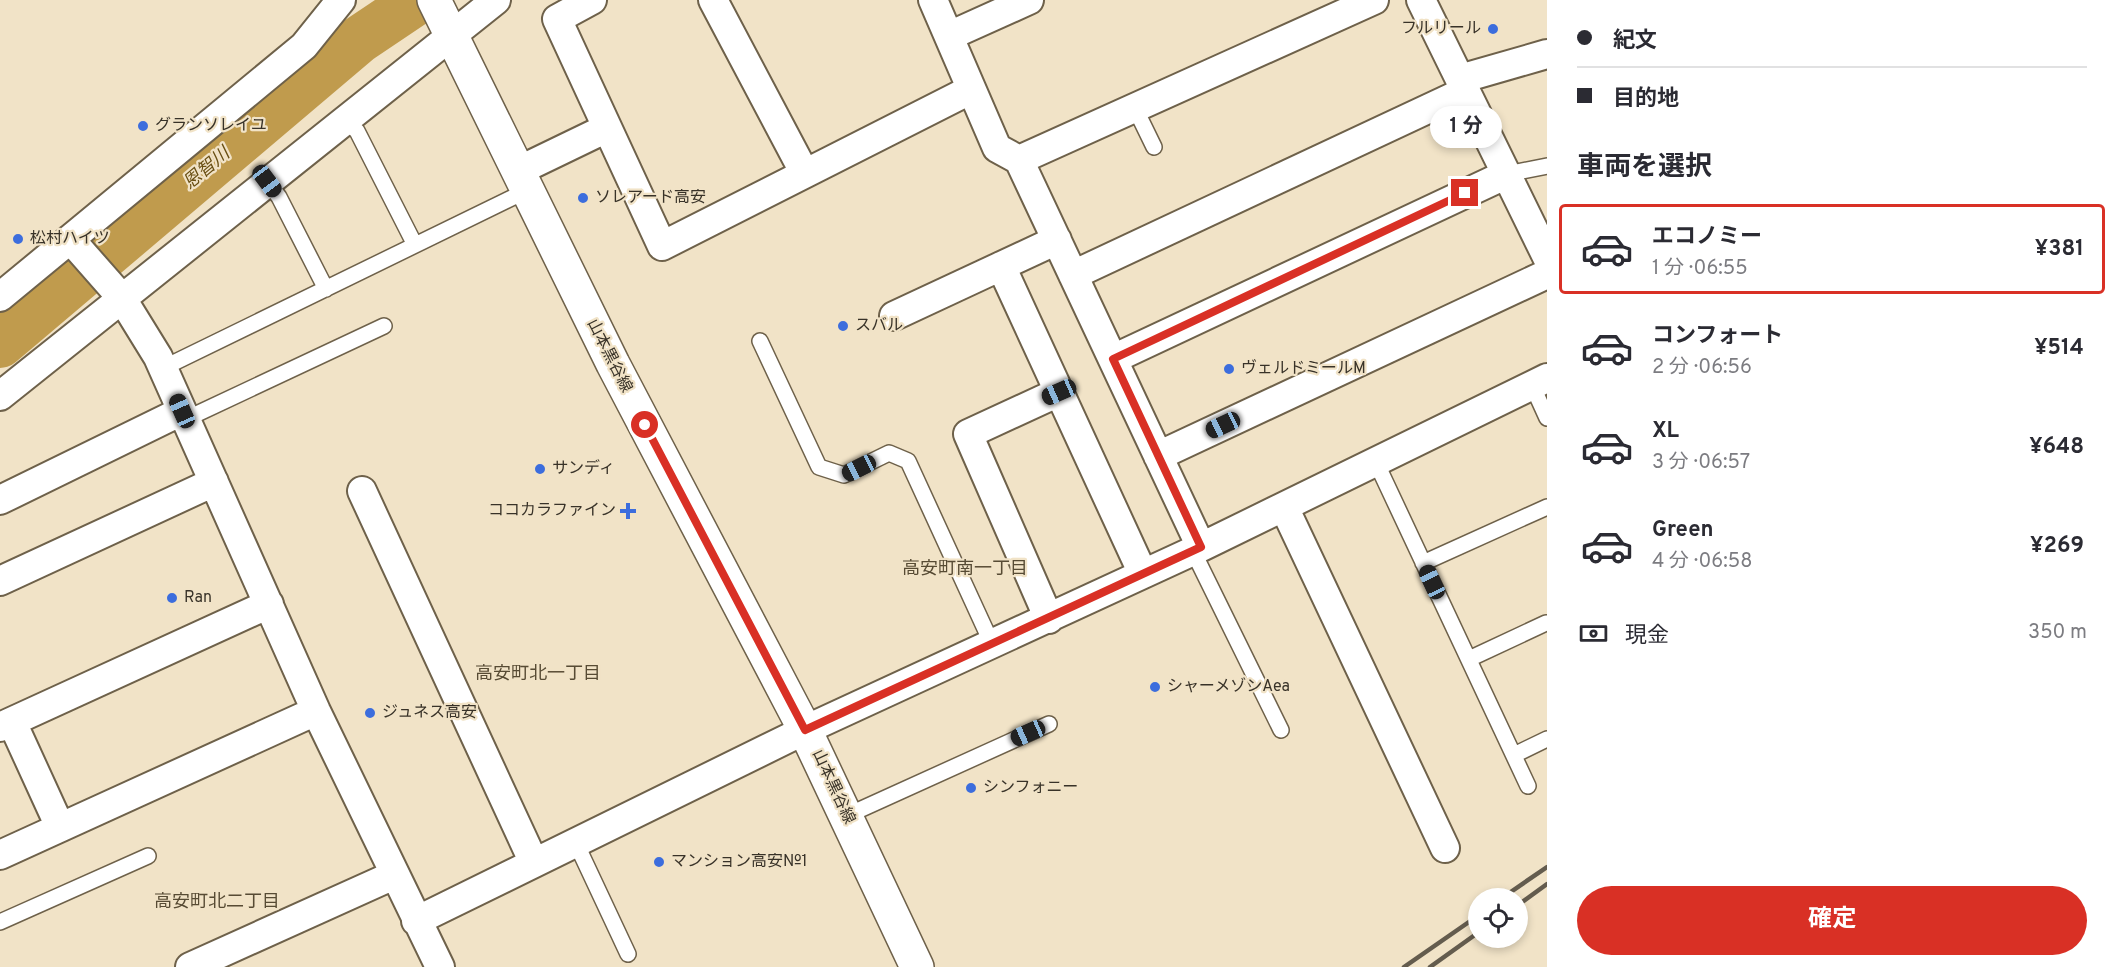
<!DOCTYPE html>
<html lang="ja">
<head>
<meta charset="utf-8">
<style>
	body { margin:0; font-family:Overpass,"Noto Sans JP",sans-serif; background:#f7f7f7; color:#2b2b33; height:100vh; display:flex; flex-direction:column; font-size:22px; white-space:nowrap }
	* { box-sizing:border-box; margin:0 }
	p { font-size:20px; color:#7c7c81 }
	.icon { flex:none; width:33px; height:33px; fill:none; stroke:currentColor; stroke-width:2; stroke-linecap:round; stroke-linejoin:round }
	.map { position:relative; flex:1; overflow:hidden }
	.drawer { display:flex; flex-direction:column; background:#fff; width:570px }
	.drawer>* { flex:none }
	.top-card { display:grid; align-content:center; height:132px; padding:0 30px; background:#fff }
	.controls { position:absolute; left:1468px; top:888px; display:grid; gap:12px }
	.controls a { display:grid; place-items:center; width:60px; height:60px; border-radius:50%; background:#fff; box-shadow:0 3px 9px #0003; font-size:30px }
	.end { position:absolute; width:27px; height:27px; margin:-14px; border:8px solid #d93025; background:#fff; box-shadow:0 0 0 3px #fff }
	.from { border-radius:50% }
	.bubble { position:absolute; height:42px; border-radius:21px; background:#fff; box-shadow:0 3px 9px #0003; font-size:20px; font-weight:700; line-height:42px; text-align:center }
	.car { position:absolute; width:18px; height:36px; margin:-18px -9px; border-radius:8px; box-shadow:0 0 4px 2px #0007; background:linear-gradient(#222 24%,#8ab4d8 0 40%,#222 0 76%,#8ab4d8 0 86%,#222 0) }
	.top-card b { display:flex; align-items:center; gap:21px; height:57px; font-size:22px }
	.top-card b+b { border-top:2px solid #e1e1e2 }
	.top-card i { width:15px; height:15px; background:#2b2b33 }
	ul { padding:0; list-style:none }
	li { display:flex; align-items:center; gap:18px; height:90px; margin:0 12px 9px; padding:0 18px; border:3px solid transparent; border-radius:6px }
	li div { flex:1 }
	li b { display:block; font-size:22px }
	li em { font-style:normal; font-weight:700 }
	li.active { border-color:#d93025 }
	li>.icon { width:54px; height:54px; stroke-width:1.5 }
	h2 { padding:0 30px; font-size:27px; line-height:72px }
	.pay { display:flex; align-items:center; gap:15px; height:66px; padding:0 30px; font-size:22px }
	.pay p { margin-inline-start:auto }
	.action { display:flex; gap:12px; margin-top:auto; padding:12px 30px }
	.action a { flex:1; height:69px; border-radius:36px; background:#d93025; color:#fff; font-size:24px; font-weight:700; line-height:69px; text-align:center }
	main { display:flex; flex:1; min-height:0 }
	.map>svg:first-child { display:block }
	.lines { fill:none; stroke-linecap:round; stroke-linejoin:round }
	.river { stroke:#c09b4d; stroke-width:48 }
	.lane-casing { stroke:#6e614a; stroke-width:18 }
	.street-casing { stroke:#6e614a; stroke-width:32 }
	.secondary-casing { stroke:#6e614a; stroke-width:36 }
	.lane { stroke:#fff; stroke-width:15 }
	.street { stroke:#fff; stroke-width:28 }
	.secondary { stroke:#fff; stroke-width:33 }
	.rail { stroke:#645c4e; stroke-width:4.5 }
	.route { stroke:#d93025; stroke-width:8 }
	.poi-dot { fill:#3c6ddd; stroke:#f1e3c7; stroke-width:2 }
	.labels { text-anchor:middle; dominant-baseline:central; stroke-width:4.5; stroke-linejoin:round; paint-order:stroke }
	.poi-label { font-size:16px; fill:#383228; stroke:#f1e3c7; text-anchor:start }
	.street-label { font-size:16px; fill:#383228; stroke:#f1e3c7 }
	.water-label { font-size:18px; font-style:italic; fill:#694f13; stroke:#f1e3c7 }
	.neighbourhood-label { font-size:18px; fill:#574b34; stroke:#f1e3c7 }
</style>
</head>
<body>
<main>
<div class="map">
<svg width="1547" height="967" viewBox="0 0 1547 967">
	<rect width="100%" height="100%" fill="#f1e3c7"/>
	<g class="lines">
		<path class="river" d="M0,344l360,-305 58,-39"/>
		<defs>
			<path id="lane" d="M1135,108l19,39
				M344,120l13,11 58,114
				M1507,174l40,-8
				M267,181l12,16 47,92
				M760,341l59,126 25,8 45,-22 19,8 84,183
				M163,368l365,-178
				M1532,385l15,33
				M186,419l198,-93
				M1376,462l152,324
				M1193,551l88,179
				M1423,563l124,-56
				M1469,659l77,-36
				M1514,755l33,-16
				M846,816l203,-92
				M576,843l52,111
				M0,922l148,-66"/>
			<path id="street" d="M592,0l-35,19 105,227 308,-156
				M713,0l91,172
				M933,0l64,148 22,12 182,387
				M1421,0l126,257
				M949,36l80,-36
				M1460,79l87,-25
				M1019,160l355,-160
				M518,171l89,-43
				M70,239l51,58 37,60 158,354 124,256
				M1001,266l142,308
				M1073,275l393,-184
				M0,297l304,-251 37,-46
				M894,316l163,-76
				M1113,359l394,-185
				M0,396l496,-396
				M1158,456l389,-182
				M362,491l172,372
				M0,500l182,-89
				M1284,507l161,341
				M0,581l214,-99
				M1049,619l-81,-185 91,-42
				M12,722l48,105
				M0,727l269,-123
				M0,855l316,-144
				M416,921l389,-191 388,-179 354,-173
				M190,967l204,-92"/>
			<path id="secondary" d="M434,0l179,364 192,366 112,237"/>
		</defs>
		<use href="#lane" class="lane-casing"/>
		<use href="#street" class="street-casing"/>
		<use href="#secondary" class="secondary-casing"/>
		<use href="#lane" class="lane"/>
		<use href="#street" class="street"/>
		<use href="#secondary" class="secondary"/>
		<path class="rail" d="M1502,898l45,-31
			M1518,905l29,-21
			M1404,967l75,-52
			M1430,967l49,-35"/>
	</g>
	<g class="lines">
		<path class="route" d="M645,425l160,305 396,-183 -88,-188 352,-166"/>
	</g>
	<g class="poi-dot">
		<circle cx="1493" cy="29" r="6"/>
		<circle cx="143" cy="126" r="6"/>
		<circle cx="583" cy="198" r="6"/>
		<circle cx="18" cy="239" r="6"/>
		<circle cx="843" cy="326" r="6"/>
		<circle cx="1229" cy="369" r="6"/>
		<circle cx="540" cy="469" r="6"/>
		<path d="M625 502h6v6h6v6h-6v6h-6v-6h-6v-6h6z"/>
		<circle cx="172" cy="598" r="6"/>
		<circle cx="1155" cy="687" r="6"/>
		<circle cx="370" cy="713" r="6"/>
		<circle cx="971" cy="788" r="6"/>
		<circle cx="659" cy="862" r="6"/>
	</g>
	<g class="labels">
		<g class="poi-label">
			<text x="1481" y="29" text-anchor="end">フルリール</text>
			<text x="155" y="126">グランソレイユ</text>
			<text x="595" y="198">ソレアード高安</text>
			<text x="30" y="239">松村ハイツ</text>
			<text x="855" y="326">スバル</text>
			<text x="1241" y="369">ヴェルドミールM</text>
			<text x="552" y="469">サンディ</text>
			<text x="616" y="511" text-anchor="end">ココカラファイン</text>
			<text x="184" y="598">Ran</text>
			<text x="1167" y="687">シャーメゾンAea</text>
			<text x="382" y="713">ジュネス高安</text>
			<text x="983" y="788">シンフォニー</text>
			<text x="671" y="862">マンション高安№1</text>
		</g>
		<g class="street-label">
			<text transform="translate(609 356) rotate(63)">山本黒谷線</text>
			<text transform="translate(833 787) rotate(65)">山本黒谷線</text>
		</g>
		<g class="water-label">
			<text transform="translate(207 169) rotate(-40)">恩智川</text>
		</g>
		<g class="neighbourhood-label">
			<text x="965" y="569">高安町南一丁目</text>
			<text x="538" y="674">高安町北一丁目</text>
			<text x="217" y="902">高安町北二丁目</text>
		</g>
	</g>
</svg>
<div class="controls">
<a><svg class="icon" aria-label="locate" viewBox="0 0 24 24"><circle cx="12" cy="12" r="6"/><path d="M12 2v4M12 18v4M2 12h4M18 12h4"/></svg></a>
</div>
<i class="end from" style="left:645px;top:425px"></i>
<i class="end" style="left:1465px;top:193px"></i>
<div class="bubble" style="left:1430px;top:106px;width:72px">1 分</div>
<i class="car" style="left:267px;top:181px;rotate:143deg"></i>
<i class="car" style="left:1059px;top:392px;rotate:246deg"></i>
<i class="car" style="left:182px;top:411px;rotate:336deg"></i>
<i class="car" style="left:1223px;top:425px;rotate:245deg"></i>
<i class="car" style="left:859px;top:468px;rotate:243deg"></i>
<i class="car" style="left:1432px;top:582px;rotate:335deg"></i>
<i class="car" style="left:1028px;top:733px;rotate:246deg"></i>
</div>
<section class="drawer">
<div class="top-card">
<b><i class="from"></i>紀文</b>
<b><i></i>目的地</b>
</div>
<h2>車両を選択</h2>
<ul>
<li class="active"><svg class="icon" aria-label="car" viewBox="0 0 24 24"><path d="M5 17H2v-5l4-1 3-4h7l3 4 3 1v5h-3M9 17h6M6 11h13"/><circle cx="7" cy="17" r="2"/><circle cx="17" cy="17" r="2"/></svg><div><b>エコノミー</b><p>1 分 · 06:55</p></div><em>¥381</em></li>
<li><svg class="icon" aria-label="car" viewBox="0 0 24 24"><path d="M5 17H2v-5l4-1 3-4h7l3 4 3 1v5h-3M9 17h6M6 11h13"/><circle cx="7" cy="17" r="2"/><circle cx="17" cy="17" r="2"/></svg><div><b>コンフォート</b><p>2 分 · 06:56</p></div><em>¥514</em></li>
<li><svg class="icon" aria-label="car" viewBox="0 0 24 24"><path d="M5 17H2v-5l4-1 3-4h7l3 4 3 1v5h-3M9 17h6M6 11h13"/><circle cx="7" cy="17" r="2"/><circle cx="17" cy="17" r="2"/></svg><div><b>XL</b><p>3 分 · 06:57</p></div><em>¥648</em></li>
<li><svg class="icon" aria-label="car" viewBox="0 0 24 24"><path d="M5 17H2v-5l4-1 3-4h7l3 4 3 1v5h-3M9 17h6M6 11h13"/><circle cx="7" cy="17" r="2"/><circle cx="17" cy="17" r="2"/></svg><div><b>Green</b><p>4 分 · 06:58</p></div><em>¥269</em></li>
</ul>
<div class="pay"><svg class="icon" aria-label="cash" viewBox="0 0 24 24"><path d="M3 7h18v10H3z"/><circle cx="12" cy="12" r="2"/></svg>現金<p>350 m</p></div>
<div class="action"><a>確定</a></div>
</section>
</main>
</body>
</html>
